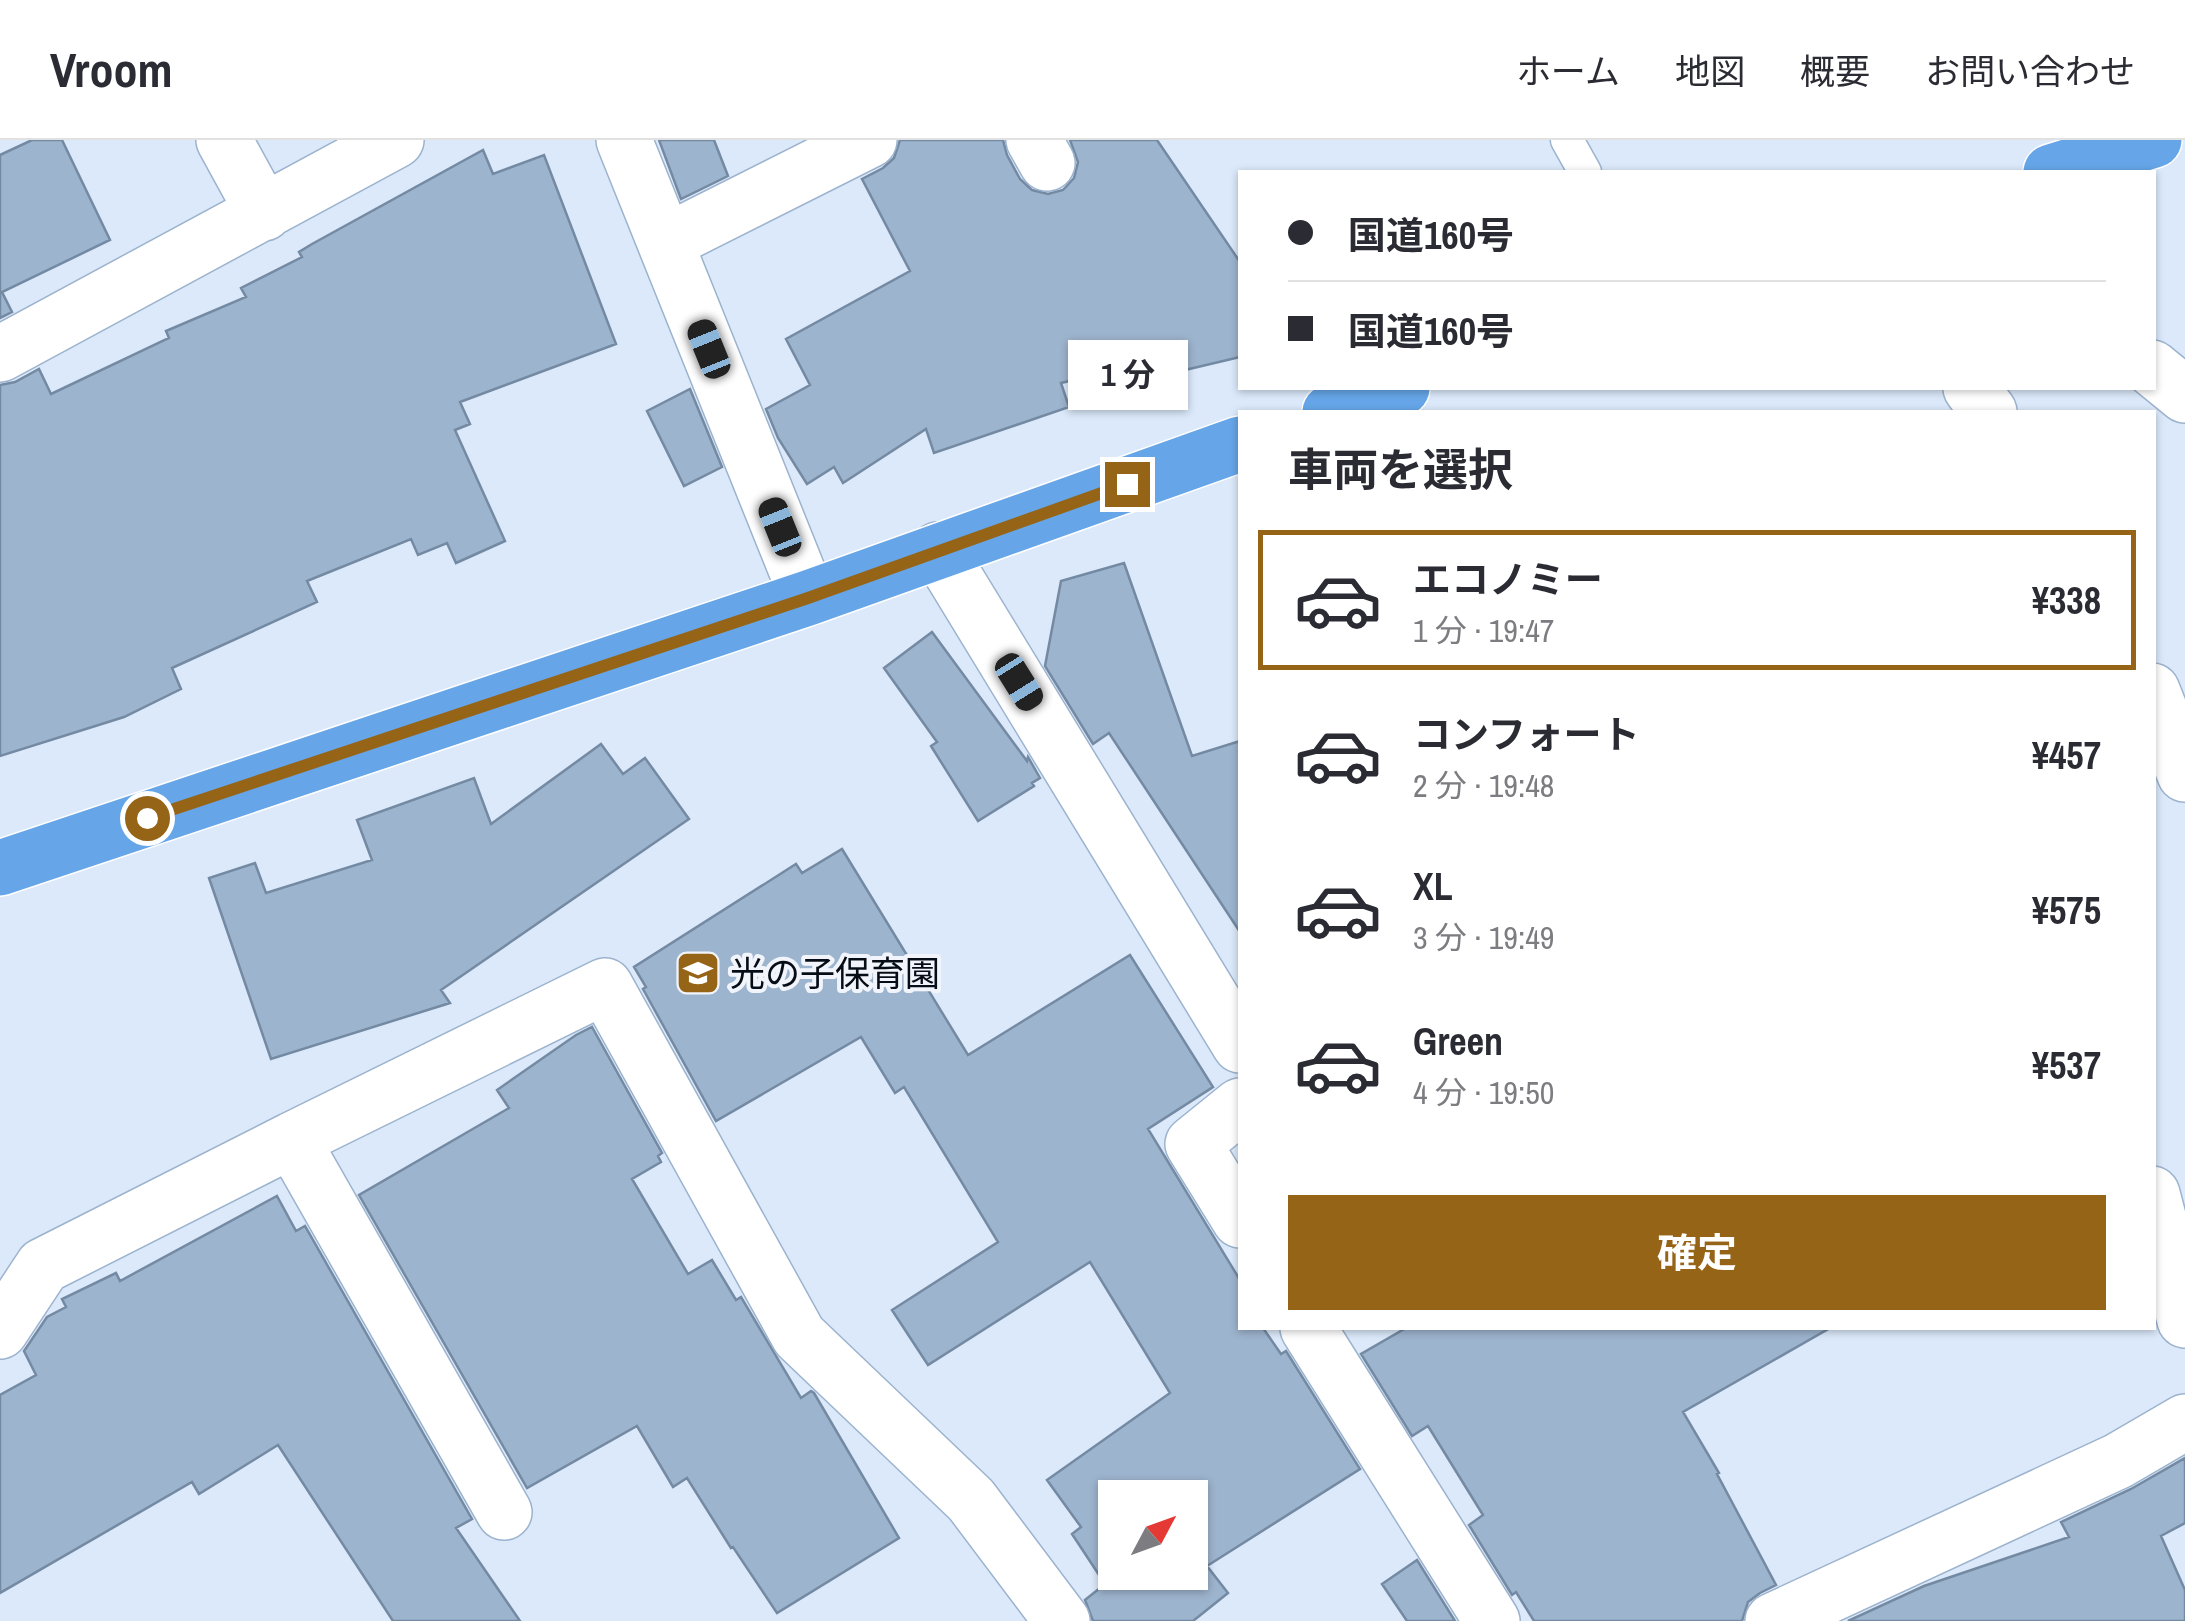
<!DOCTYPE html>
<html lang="ja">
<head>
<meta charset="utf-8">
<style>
	body { margin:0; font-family:"Archivo Narrow","Noto Sans JP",sans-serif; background:#f7f7f7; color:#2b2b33; height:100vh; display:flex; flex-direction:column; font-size:38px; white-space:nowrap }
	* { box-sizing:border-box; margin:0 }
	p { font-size:32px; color:#7c7c81 }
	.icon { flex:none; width:55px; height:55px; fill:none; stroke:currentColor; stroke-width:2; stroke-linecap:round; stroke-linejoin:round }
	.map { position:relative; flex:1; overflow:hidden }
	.details { position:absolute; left:1238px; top:270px; width:918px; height:920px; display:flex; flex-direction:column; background:#fff; border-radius:0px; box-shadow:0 2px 8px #0004 }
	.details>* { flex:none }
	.banner { position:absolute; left:1238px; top:30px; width:918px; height:220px; border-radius:0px; box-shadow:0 2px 8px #0004; display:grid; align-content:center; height:220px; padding:0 50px; background:#fff }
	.needle { width:65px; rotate:49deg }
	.fabs { position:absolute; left:1098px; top:1340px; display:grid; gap:20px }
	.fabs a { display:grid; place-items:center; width:110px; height:110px; border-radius:0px; background:#fff; box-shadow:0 2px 8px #0004; font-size:50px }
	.end { position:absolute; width:45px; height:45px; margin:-22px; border:12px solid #966417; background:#fff; box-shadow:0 0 0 5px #fff }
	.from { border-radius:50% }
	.bubble { position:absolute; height:70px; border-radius:0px; background:#fff; box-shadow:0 2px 8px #0004; font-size:32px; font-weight:700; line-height:70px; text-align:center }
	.car { position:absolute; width:30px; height:60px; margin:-30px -15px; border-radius:12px; box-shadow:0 0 8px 2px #0007; background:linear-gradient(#222 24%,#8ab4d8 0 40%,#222 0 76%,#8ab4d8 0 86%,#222 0) }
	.banner b { display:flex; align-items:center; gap:35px; height:95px; font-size:38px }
	.banner b+b { border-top:2px solid #e1e1e2 }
	.banner i { width:25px; height:25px; background:#2b2b33 }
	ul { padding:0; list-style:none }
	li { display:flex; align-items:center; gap:30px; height:140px; margin:0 20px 15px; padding:0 30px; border:5px solid transparent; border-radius:0px }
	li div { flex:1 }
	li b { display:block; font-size:38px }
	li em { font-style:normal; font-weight:700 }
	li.on { border-color:#966417 }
	li>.icon { width:90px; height:90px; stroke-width:1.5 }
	h2 { padding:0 50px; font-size:45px; line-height:120px }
	.cta { display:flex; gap:20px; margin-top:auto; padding:20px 50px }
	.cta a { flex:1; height:115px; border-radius:0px; background:#966417; color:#fff; font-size:40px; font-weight:700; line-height:115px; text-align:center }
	header { display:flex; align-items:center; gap:60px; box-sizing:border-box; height:140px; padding:0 50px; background:#fff; border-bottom:2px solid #e1e1e2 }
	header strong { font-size:48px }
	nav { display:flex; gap:55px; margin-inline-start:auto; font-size:35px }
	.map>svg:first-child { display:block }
	.building { fill:#9db4ce; stroke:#748aa3; stroke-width:2.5; fill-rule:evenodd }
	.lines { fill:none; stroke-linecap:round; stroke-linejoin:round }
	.service-casing { stroke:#9cb3ce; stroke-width:35 }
	.minor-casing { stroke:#9cb3ce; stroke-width:58 }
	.trunk-casing { stroke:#fff; stroke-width:58 }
	.service { stroke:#fff; stroke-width:32 }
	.minor { stroke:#fff; stroke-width:55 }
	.trunk { stroke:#66a6e8; stroke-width:55 }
	.route { stroke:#966417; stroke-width:12 }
	.labels { text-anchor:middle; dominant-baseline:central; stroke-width:8; stroke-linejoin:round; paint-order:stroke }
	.poi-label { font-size:35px; fill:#060d16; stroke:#f1f5fb; text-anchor:start }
</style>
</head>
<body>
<header>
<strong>Vroom</strong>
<nav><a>ホーム</a><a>地図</a><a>概要</a><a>お問い合わせ</a></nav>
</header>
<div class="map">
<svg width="2185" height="1481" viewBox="0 0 2185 1481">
	<rect width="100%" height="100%" fill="#dbe9fa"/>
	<path class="building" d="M32,0h30l48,100 -108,52 10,20 -12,6v-163z
		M659,0h55l14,36 -47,23z
		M900,0h103l4,15 13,24 12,11 16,4 15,-4 11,-12 4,-16 -8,-22h87l83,122v95l-76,18 -4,-15 -99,23 8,24 -135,46 -8,-24 -83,54 -9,-16 -27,17 -29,-46 -12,-29 44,-24 -24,-46 124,-68 -48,-92 21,-11 11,-10z
		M483,10l10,24 51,-19 72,189 -156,58 10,22 -15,6 50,111 -49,22 -9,-20 -29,12 -7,-16 -104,42 10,21 -145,66 9,21 -57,28 -124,39v-371l15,-3 24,-13 12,25 118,-56 -3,-7 80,-34 -5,-9 61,-31 -3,-5 13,-8z
		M690,249l32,78 -38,19 -37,-75z
		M1124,423l68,193 48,-15v191l-131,-199 -16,11 -48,-78 16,-85z
		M932,492l95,129 1,-4 12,21 -8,5 2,3 -56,35 -47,-75 6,-4 -53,-74z
		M601,604l22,30 22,-16 44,61 -248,171 9,13 -179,56 -62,-181 46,-15 11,30 106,-33 -15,-40 117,-42 17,46z
		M842,709l126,206 162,-100 83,132 -65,42 92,151v48h23l18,26 5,-3 74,118 -153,97 21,27 -35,28h-100l-8,-21 20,-16 -33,-50 9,-7 -34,-47 123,-87 -80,-131 -162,103 -36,-55 106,-68 -94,-155 -9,6 -34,-56 -145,84 -73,-132 3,-2 -12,-20 162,-103 6,9zM1115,1358h75v74h-75z
		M592,887l70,126 -4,3 3,6 -29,17 56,95 24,-14 24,40 5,-3 60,101 10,-7 3,2 85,145 -122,75 -44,-66 -2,1 -44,-70 -14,9 -36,-61 -110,62 -168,-293 150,-87 -12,-18 79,-55z
		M277,1056l19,35 9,-5 167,293 -16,9 64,93h-127l-115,-176 -79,49 -7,-12 -192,111v-198l36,-20 -12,-24 23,-34 19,-10 -4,-8 54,-26 4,8z
		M1406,1188h424l-147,84 36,61 -2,1 59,111 -16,8 -12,9 -6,19h-208l-18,-29 -4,3 -43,-70 14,-10 -55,-89 -16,10 -51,-82z
		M2185,1318v65l-24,13 24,54v31h-337l76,-35 145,-49 -8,-15 70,-33z
		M1417,1420l38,61h-48l-25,-37z"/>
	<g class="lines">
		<defs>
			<path id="service" d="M1567,0l18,32"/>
			<path id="minor" d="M224,0l40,73
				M624,0l184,458
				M1034,0l13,23
				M666,102l203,-102
				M0,214l396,-214
				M2152,228l33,27
				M1971,248l18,24
				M938,410l302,495
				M2152,551l33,83
				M1240,966l-47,38 47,76
				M292,1000l313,-154 194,350 172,164 91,121
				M2152,1054l33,126
				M1308,1188l184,293
				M0,1191l43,-65 249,-126 212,372
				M1773,1481l345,-160 67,-39"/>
			<path id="trunk" d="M2051,32l103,-32
				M1330,272l72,-24
				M0,728l808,-270 432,-154"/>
		</defs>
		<use href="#service" class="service-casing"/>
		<use href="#minor" class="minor-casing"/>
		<use href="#trunk" class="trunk-casing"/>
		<use href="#service" class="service"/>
		<use href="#minor" class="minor"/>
		<use href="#trunk" class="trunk"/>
	</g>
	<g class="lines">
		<path class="route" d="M147,678l661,-220 319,-114"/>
	</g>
	<defs>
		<symbol id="school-square" viewBox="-11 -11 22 22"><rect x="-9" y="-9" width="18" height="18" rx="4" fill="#966417" stroke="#f1f5fb"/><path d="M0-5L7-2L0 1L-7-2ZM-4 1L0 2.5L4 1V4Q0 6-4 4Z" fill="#fff"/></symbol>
	</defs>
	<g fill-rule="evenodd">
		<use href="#school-square" x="673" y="808" width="50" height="50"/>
	</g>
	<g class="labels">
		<g class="poi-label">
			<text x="730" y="833">光の子保育園</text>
		</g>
	</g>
</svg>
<div class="fabs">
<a><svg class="needle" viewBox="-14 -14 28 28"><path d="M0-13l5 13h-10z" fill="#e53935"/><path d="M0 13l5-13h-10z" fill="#7c7c81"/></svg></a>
</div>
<i class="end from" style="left:147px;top:678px"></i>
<i class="end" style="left:1127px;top:344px"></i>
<div class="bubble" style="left:1068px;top:200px;width:120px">1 分</div>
<i class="car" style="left:709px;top:209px;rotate:338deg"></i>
<i class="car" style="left:780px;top:387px;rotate:338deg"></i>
<i class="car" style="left:1019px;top:542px;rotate:148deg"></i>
<div class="banner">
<b><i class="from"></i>国道160号</b>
<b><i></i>国道160号</b>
</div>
<section class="details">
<h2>車両を選択</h2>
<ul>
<li class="on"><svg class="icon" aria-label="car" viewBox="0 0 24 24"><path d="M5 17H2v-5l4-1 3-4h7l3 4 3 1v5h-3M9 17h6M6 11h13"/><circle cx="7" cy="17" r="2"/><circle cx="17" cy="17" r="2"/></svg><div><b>エコノミー</b><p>1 分 · 19:47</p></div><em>¥338</em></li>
<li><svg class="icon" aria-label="car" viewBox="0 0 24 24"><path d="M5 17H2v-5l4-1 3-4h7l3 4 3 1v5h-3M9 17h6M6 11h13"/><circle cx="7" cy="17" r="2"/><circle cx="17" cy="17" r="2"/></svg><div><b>コンフォート</b><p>2 分 · 19:48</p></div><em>¥457</em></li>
<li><svg class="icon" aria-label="car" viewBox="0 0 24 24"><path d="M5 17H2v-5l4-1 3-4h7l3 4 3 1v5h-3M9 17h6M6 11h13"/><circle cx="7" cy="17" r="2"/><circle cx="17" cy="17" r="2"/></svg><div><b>XL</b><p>3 分 · 19:49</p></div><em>¥575</em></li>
<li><svg class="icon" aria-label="car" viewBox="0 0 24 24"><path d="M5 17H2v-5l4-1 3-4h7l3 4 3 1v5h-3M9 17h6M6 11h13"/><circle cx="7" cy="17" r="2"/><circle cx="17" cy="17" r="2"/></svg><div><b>Green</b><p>4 分 · 19:50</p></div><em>¥537</em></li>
</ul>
<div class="cta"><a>確定</a></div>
</section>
</div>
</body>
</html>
